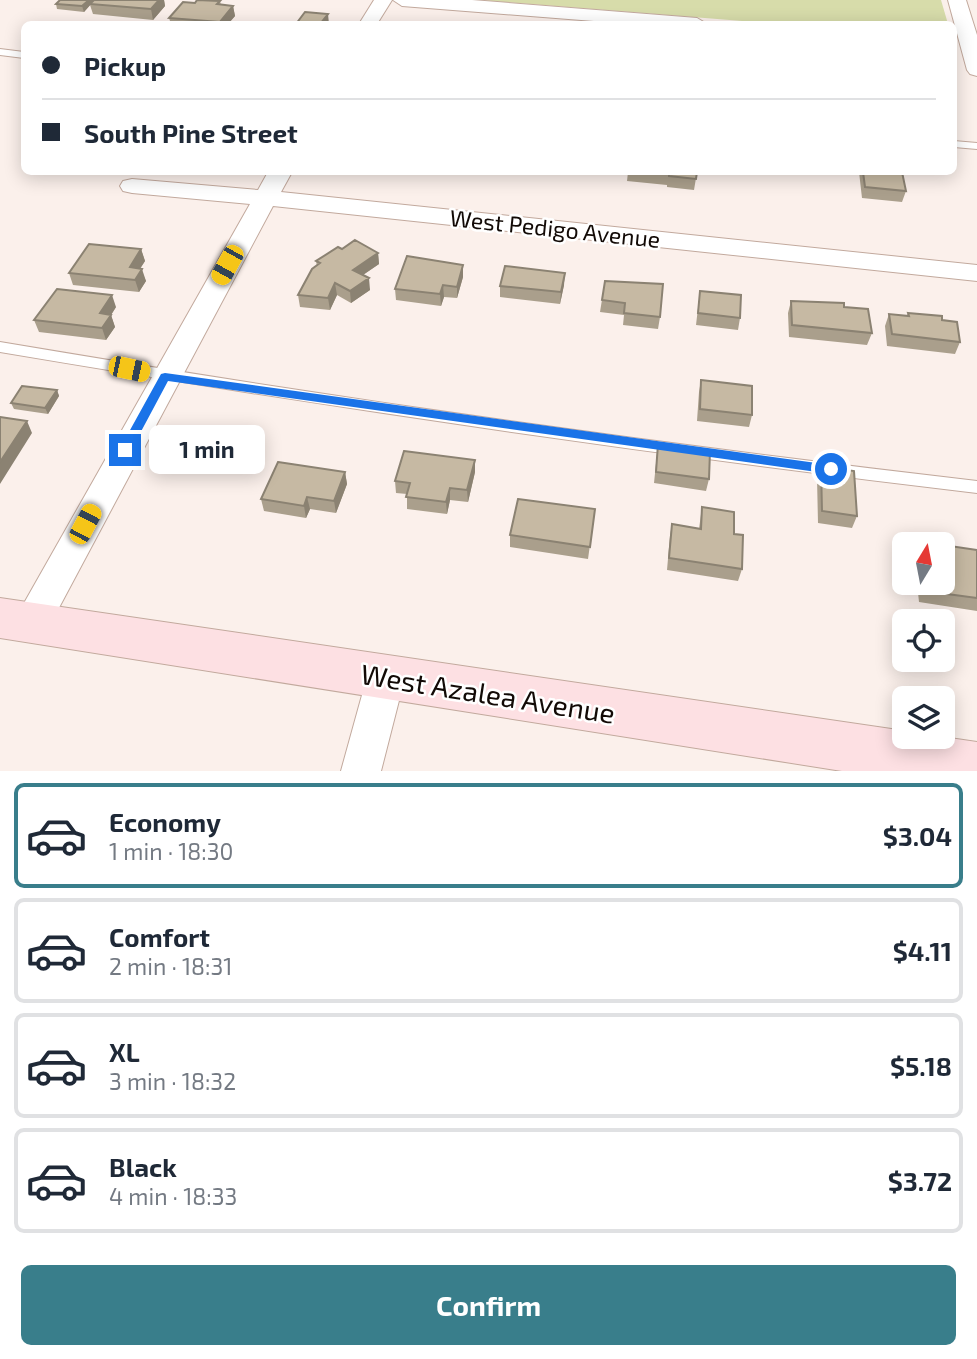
<!DOCTYPE html>
<html lang="en">
<head>
<meta charset="utf-8">
<style>
	body { margin:0; font-family:"Exo 2",sans-serif; background:#f6f6f7; color:#1f2937; height:100vh; display:flex; flex-direction:column; font-size:26px; white-space:nowrap }
	* { box-sizing:border-box; margin:0 }
	p { font-size:23px; color:#747a83 }
	.icon { flex:none; width:38px; height:38px; fill:none; stroke:currentColor; stroke-width:2; stroke-linecap:round; stroke-linejoin:round }
	.map { position:relative; height:771px; overflow:hidden }
	.panel { display:flex; flex-direction:column; background:#fff; flex:1 }
	.panel>* { flex:none }
	.hud { position:absolute; left:21px; top:21px; width:936px; height:154px; border-radius:10px; box-shadow:0 4px 18px #0003; display:grid; align-content:center; height:154px; padding:0 21px; background:#fff }
	.needle { width:46px; rotate:10deg }
	.buttons { position:absolute; left:892px; top:532px; display:grid; gap:14px }
	.buttons a { display:grid; place-items:center; width:63px; height:63px; border-radius:10px; background:#fff; box-shadow:0 4px 18px #0003; font-size:35px }
	.end { position:absolute; width:32px; height:32px; margin:-16px; border:9px solid #1a73e8; background:#fff; box-shadow:0 0 0 4px #fff }
	.from { border-radius:50% }
	.bubble { position:absolute; height:49px; border-radius:10px; background:#fff; box-shadow:0 4px 18px #0003; font-size:23px; font-weight:700; line-height:49px; text-align:center }
	.car { position:absolute; width:21px; height:42px; margin:-21px -10px; border-radius:9px; box-shadow:0 0 5px 2px #0007; background:linear-gradient(#f5c518 24%,#345 0 40%,#f5c518 0 76%,#345 0 86%,#f5c518 0) }
	.hud b { display:flex; align-items:center; gap:24px; height:66px; font-size:26px }
	.hud b+b { border-top:2px solid #e0e1e3 }
	.hud i { width:18px; height:18px; background:#1f2937 }
	ul { padding:12px 0 0; list-style:none }
	li { display:flex; align-items:center; gap:21px; height:105px; margin:0 14px 10px; padding:0 7px; border:4px solid #e0e1e3; border-radius:10px }
	li div { flex:1 }
	li b { display:block; font-size:26px }
	li em { font-style:normal; font-weight:700 }
	li.current { border-color:#397e8b }
	li>.icon { width:63px; height:63px; stroke-width:1.5 }
	.cta { display:flex; gap:14px; margin-top:auto; padding:14px 21px }
	.cta a { flex:1; height:80px; border-radius:10px; background:#397e8b; color:#fff; font-size:28px; font-weight:700; line-height:80px; text-align:center }
	.map>svg:first-child { display:block }
	.green { fill:#d7dcaa }
	.lines { fill:none; stroke-linecap:round; stroke-linejoin:round }
	.lane-casing { stroke:#c2a99d; stroke-width:2 }
	.street-casing { stroke:#c2a99d; stroke-width:2 }
	.secondary-casing { stroke:#c2a99d; stroke-width:2 }
	.lane { fill:#fff; fill-rule:evenodd }
	.street { fill:#fff; fill-rule:evenodd }
	.secondary { fill:#fde0e3; fill-rule:evenodd }
	.wall { fill:#aa9f8c }
	.shaded-wall { fill:#8b8272 }
	.building { fill:#c6b9a3; stroke:#8b8272; stroke-width:2 }
	.route { fill:#1a73e8 }
	.labels { text-anchor:middle; dominant-baseline:central; stroke-width:5; stroke-linejoin:round; paint-order:stroke }
	.street-label { font-size:23px; fill:#120a06; stroke:#fff }
	.near-street-label { font-size:28px; fill:#120a06; stroke:#fff }
</style>
</head>
<body>
<div class="map">
<svg width="977" height="771" viewBox="0 0 977 771">
	<rect width="100%" height="100%" fill="#fbf0eb"/>
	<path class="green" d="M480,0h461l7,24h-169z"/>
	<g class="lines">
		<defs>
			<path id="lane" d="M0,49l24,3v6l-24,-3z
				M954,141l23,2v6l-23,-2z
				M0,342c325,55 650,101 977,139v12c-327,-39 -652,-86 -977,-141z"/>
			<path id="street" d="M374,0h18l-15,24h-18z
				M393,0h79l225,18 10,6h-75l-230,-18z
				M948,0h18l11,35v41l-7,-2 -3,-4z
				M268,172h24l-11,20 696,73v16l-704,-75 -228,428 -13,5 -13,-5 -5,-11 5,-11 231,-408 -118,-11 -9,-2 -3,-5 3,-5 9,-2 126,11z
				M386,660l13,5 6,12 -24,94h-40l26,-94 6,-12z"/>
			<path id="secondary" d="M0,598l905,133v6h38l34,5v29h-135l-842,-133z"/>
		</defs>
		<use href="#lane" class="lane-casing"/>
		<use href="#street" class="street-casing"/>
		<use href="#secondary" class="secondary-casing"/>
		<use href="#lane" class="lane"/>
		<use href="#street" class="street"/>
		<use href="#secondary" class="secondary"/>
	</g>
	<path class="wall" d="M60,0h33v1l1,-1h70l1,6 -12,14 -60,-6 -3,-9 -6,7 -27,-3 -1,-5z
		M220,1l1,4 12,1 2,10 -7,8h-57l-2,-6 26,-15z
		M522,172h36l-1,3z
		M628,172h69l-3,18 -27,-3v-2l-40,-4z
		M859,172h43l4,19 -4,11 -40,-4z
		M141,249l4,12 -5,8 6,12 -7,11 -66,-7 -4,-12z
		M342,249l36,4 1,11 -16,11 7,15 -19,13 -14,-8 -7,15 -30,-3 -2,-12 19,-29 -1,-5z
		M463,265v12l-6,21 -13,-1 -3,9 -45,-6 -1,-11z
		M605,281l55,36 -2,12 -35,-4 1,-10 -24,-3z
		M564,285l-4,19 -60,-7v-11z
		M700,291l40,27 -2,12 -42,-5z
		M791,301l53,6 28,26 -5,12 -78,-8 -1,-24z
		M116,307l-5,8 4,12 -9,13 -67,-8 -5,-12z
		M908,313l34,7 18,22 -5,12 -68,-8 -2,-20 4,-12 18,2z
		M701,380l51,35 -3,12 -52,-6 2,-29z
		M57,390l2,6 -11,18 -34,-5 -3,-6z
		M658,444l51,35 -3,12 -52,-8z
		M821,466l36,50 -5,12 -34,-5 -1,-45z
		M345,472l2,12 -11,29 -26,-4 -4,9 -42,-7 -3,-12z
		M475,472l-7,30 -18,-2 -3,14 -40,-5v-15l-11,-1 -1,-12z
		M702,507l32,27 8,35 -4,12 -71,-11 3,-34 2,-12 27,5z
		M595,509l-7,50 -78,-12v-12z
		M977,550v61l-58,-9 -2,-19h26z"/>
	<path class="shaded-wall" d="M89,0h4v2l-9,10 -2,-6z
		M159,0h5l1,6 -12,14 -2,-11z
		M233,6l2,10 -7,8h-8v-2z
		M328,14l1,10h-9z
		M141,249l4,12 -12,18 -3,-12z
		M378,253l1,11 -25,17 -1,-11z
		M463,265v12l-6,21v-11z
		M142,269l4,12 -7,11 -4,-12z
		M565,273l-1,12 -4,19 1,-12z
		M369,278l1,12 -19,13 -1,-12z
		M335,283l2,12 -7,15 -2,-12z
		M443,285l1,12 -3,9 -1,-12z
		M112,295l4,12 -5,8 4,12 -9,13 -4,-12 -2,-15z
		M57,390l2,6 -11,18 -3,-6z
		M27,421l5,12 -32,51v-22z
		M475,460v12l-7,30 -1,-12z
		M345,472l2,12 -11,29 -2,-12z
		M450,488v12l-3,14 -1,-12z
		M307,497l3,12 -4,9 -2,-12z"/>
	<path class="building" d="M60,0h29l-7,6 -26,-2z
		M94,0h65l-8,9 -61,-5z
		M197,0l23,1 -3,3 16,2 -13,16 -51,-4 14,-16 12,1z
		M305,12l23,2 -8,10h-24z
		M650,172h47l-1,7 -27,-3v-3z
		M863,172h39l4,19 -41,-4z
		M355,240l23,13 -25,17 16,8 -19,13 -15,-8 -7,15 -30,-3 14,-26 8,-6 -4,-2 22,-14 4,2z
		M89,244l52,5 -11,18 12,2 -7,11 -66,-7z
		M407,256l56,9 -6,22 -14,-2 -3,9 -45,-5z
		M505,266l60,7 -4,19 -61,-6z
		M605,281l58,3 -3,33 -36,-4 1,-10 -23,-3z
		M57,289l55,6 -12,18 11,2 -9,13 -68,-8z
		M700,291l41,4 -1,23 -42,-5z
		M791,301l53,2v4l24,2 4,24 -80,-8z
		M908,313l34,3v4l15,2 3,20 -68,-8 -3,-20 20,2z
		M701,380l51,6v29l-52,-6z
		M22,386l35,4 -12,18 -34,-5z
		M0,417l27,4 -27,41z
		M658,444l52,7 -1,28 -53,-7z
		M404,451l71,9 -8,30 -17,-2 -4,14 -40,-5 4,-14 -15,-2z
		M278,462l67,10 -11,29 -27,-4 -3,9 -43,-7z
		M821,466l33,5 3,45 -35,-5z
		M518,499l77,10 -5,38 -80,-12z
		M702,507l32,5v22l9,1 -1,34 -73,-11 3,-34 29,5z
		M919,541l22,3h-22z
		M943,545l34,5v48l-52,-7 -1,-8h19z"/>
	<path class="route" d="M165,373l666,92 6,4 -6,5 -663,-93 -39,73h-8l-2,-4 42,-76z"/>
	<g class="labels">
		<g class="street-label">
			<text transform="translate(555 228) rotate(6)">West Pedigo Avenue</text>
		</g>
		<g class="near-street-label">
			<text transform="translate(488 693) rotate(9)">West Azalea Avenue</text>
		</g>
	</g>
</svg>
<div class="buttons">
<a><svg class="needle" viewBox="-14 -14 28 28"><path d="M0-13l5 13h-10z" fill="#e53935"/><path d="M0 13l5-13h-10z" fill="#747a83"/></svg></a>
<a><svg class="icon" aria-label="locate" viewBox="0 0 24 24"><circle cx="12" cy="12" r="6"/><path d="M12 2v4M12 18v4M2 12h4M18 12h4"/></svg></a>
<a><svg class="icon" aria-label="layers" viewBox="0 0 24 24"><path d="M12 4l9 5-9 5-9-5zM3 14l9 5 9-5"/></svg></a>
</div>
<i class="end from" style="left:831px;top:469px"></i>
<i class="end" style="left:125px;top:450px"></i>
<div class="bubble" style="left:149px;top:425px;width:116px">1 min</div>
<i class="car" style="left:227px;top:265px;rotate:209deg"></i>
<i class="car" style="left:129px;top:369px;rotate:102deg"></i>
<i class="car" style="left:85px;top:524px;rotate:28deg"></i>
<div class="hud">
<b><i class="from"></i>Pickup</b>
<b><i></i>South Pine Street</b>
</div>
</div>
<section class="panel">
<ul>
<li class="current"><svg class="icon" aria-label="car" viewBox="0 0 24 24"><path d="M5 17H2v-5l4-1 3-4h7l3 4 3 1v5h-3M9 17h6M6 11h13"/><circle cx="7" cy="17" r="2"/><circle cx="17" cy="17" r="2"/></svg><div><b>Economy</b><p>1 min · 18:30</p></div><em>$3.04</em></li>
<li><svg class="icon" aria-label="car" viewBox="0 0 24 24"><path d="M5 17H2v-5l4-1 3-4h7l3 4 3 1v5h-3M9 17h6M6 11h13"/><circle cx="7" cy="17" r="2"/><circle cx="17" cy="17" r="2"/></svg><div><b>Comfort</b><p>2 min · 18:31</p></div><em>$4.11</em></li>
<li><svg class="icon" aria-label="car" viewBox="0 0 24 24"><path d="M5 17H2v-5l4-1 3-4h7l3 4 3 1v5h-3M9 17h6M6 11h13"/><circle cx="7" cy="17" r="2"/><circle cx="17" cy="17" r="2"/></svg><div><b>XL</b><p>3 min · 18:32</p></div><em>$5.18</em></li>
<li><svg class="icon" aria-label="car" viewBox="0 0 24 24"><path d="M5 17H2v-5l4-1 3-4h7l3 4 3 1v5h-3M9 17h6M6 11h13"/><circle cx="7" cy="17" r="2"/><circle cx="17" cy="17" r="2"/></svg><div><b>Black</b><p>4 min · 18:33</p></div><em>$3.72</em></li>
</ul>
<div class="cta"><a>Confirm</a></div>
</section>
</body>
</html>
